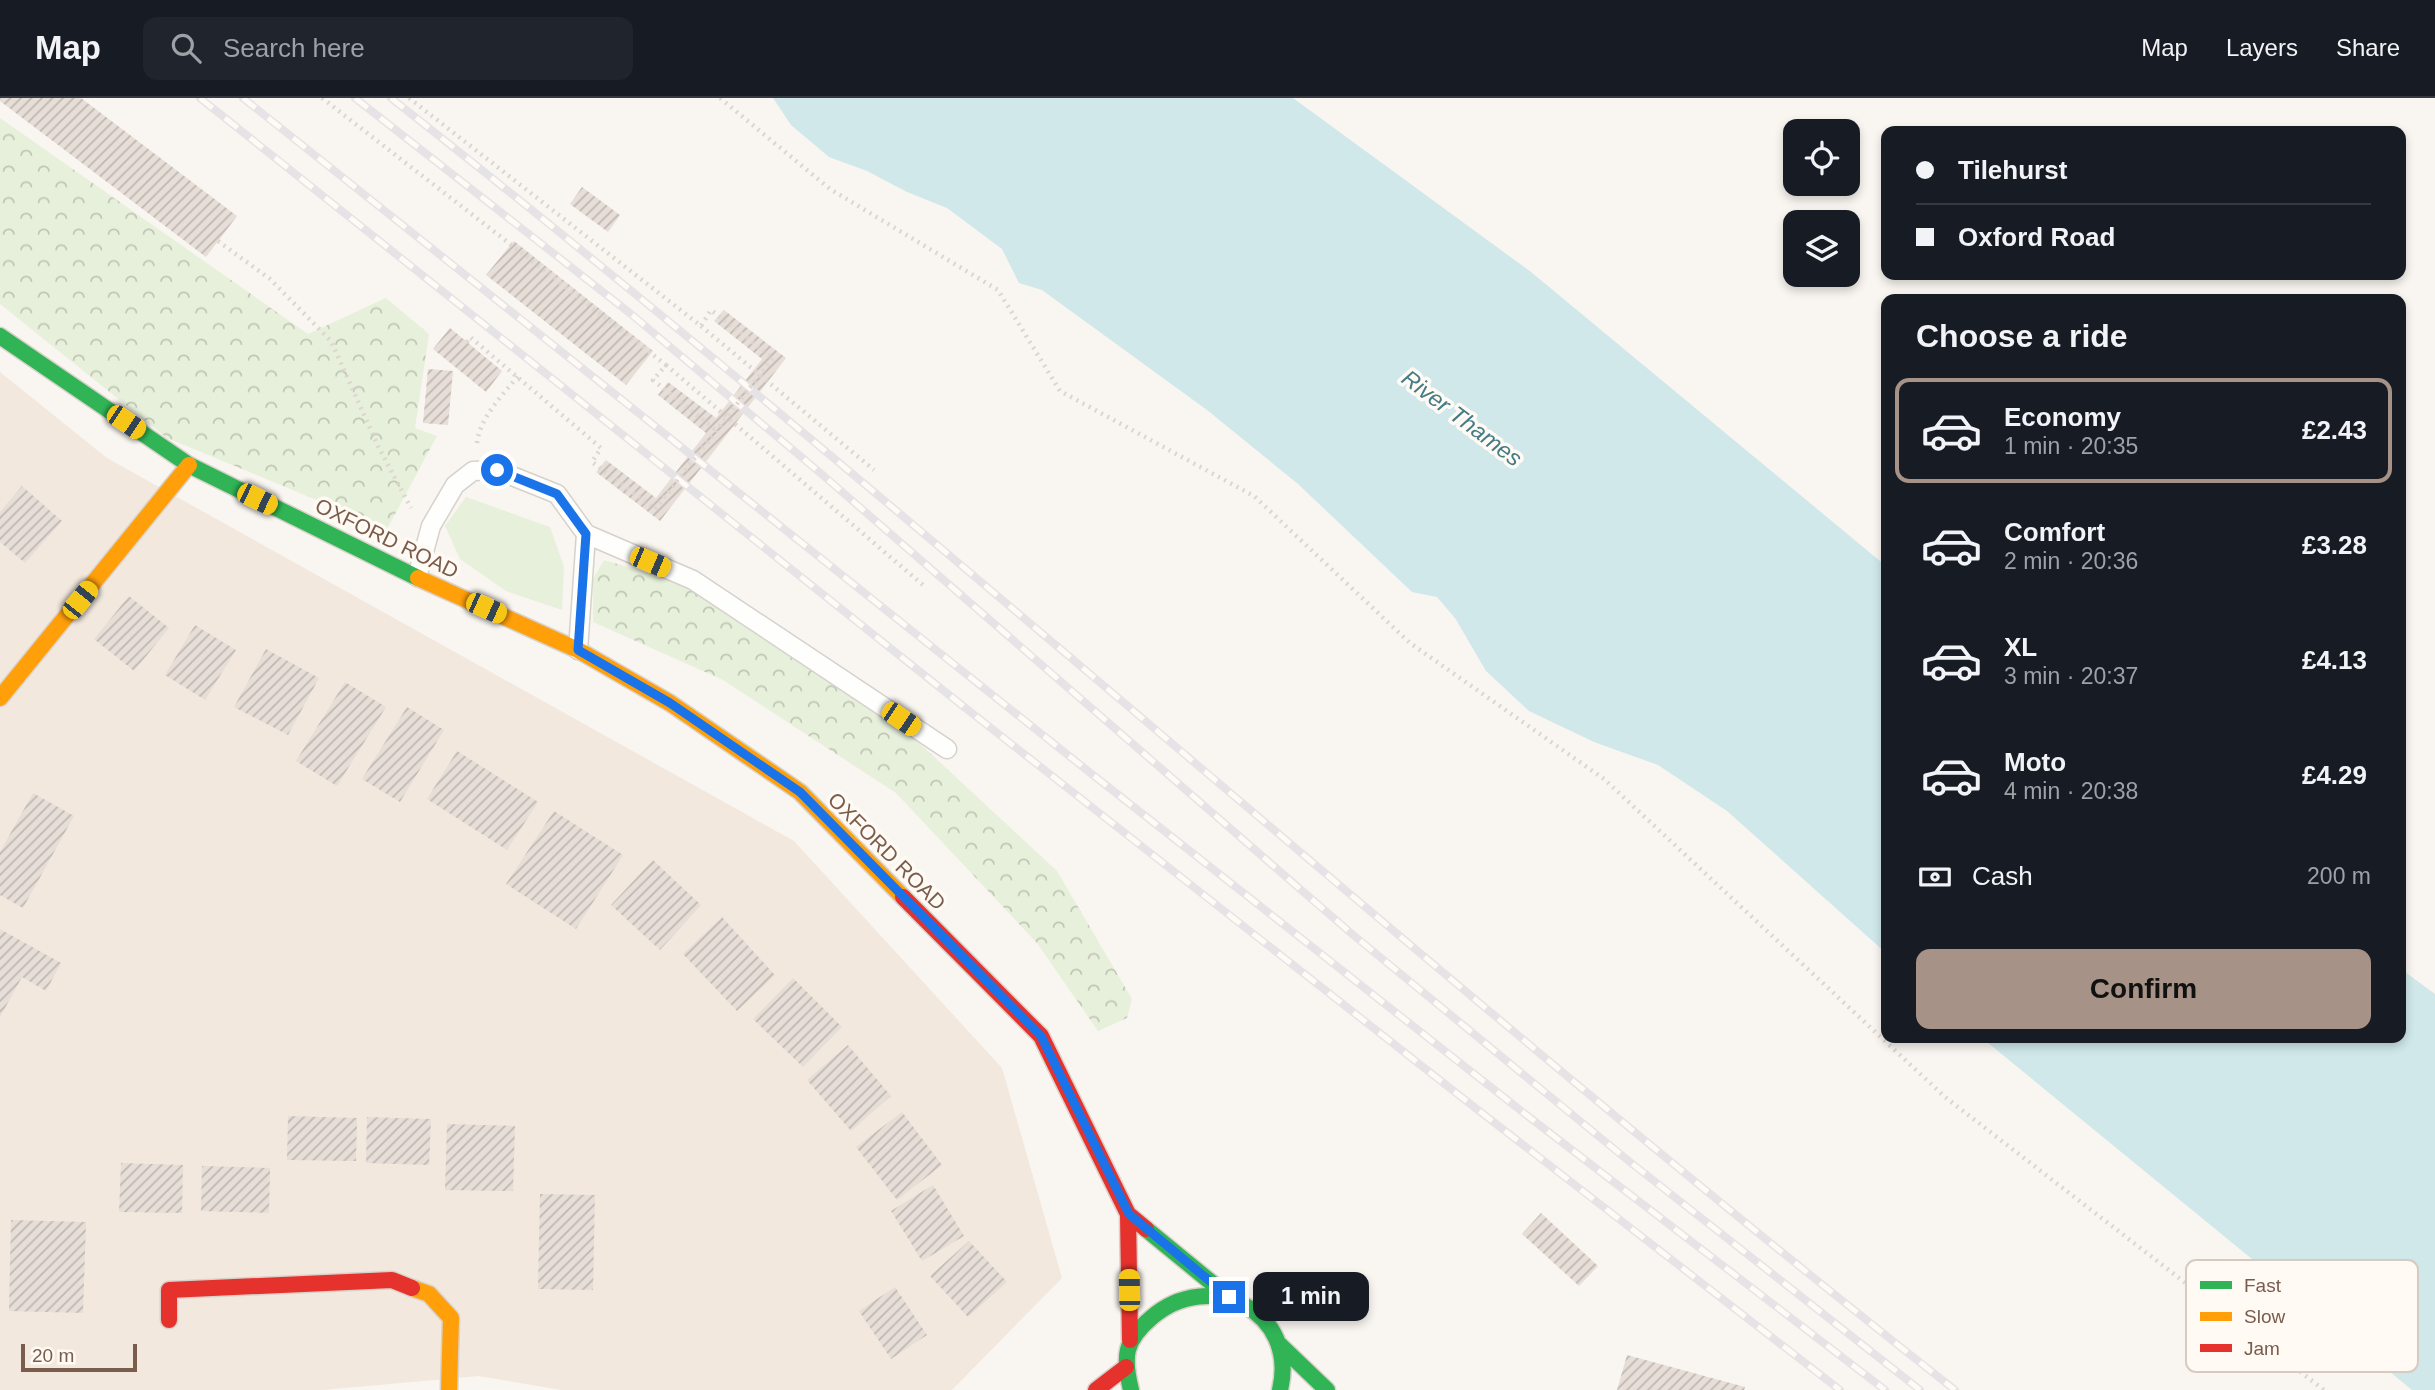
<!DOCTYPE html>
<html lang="en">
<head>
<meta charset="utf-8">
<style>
	body { margin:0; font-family:Arial,sans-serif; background:#20242c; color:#f1f3f6; height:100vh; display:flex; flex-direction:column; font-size:26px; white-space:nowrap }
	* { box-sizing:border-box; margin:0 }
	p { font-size:23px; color:#9ea1a6 }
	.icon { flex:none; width:38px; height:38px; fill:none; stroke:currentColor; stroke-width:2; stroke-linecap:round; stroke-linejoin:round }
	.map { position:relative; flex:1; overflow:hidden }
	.panel { position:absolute; left:1881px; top:196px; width:525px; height:749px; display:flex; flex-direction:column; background:#171b24; border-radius:14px; box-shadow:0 4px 10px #0003 }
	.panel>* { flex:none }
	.banner { position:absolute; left:1881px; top:28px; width:525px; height:154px; border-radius:14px; box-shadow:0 4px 10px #0003; display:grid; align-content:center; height:154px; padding:0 35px; background:#171b24 }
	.controls { position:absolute; left:1783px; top:21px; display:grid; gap:14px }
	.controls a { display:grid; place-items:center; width:77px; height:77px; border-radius:14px; background:#171b24; box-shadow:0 4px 10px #0003; font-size:35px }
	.scale { position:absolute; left:21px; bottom:18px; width:116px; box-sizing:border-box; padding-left:7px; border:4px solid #7a5c4d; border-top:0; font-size:19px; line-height:24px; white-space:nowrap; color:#7a5c4d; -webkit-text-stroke:5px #fffaf3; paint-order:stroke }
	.end { position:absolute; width:32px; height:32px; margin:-16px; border:9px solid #1a73e8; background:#fff; box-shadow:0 0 0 4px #fff }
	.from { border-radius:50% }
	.bubble { position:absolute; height:49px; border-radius:14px; background:#171b24; box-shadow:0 4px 10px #0003; font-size:23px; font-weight:600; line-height:49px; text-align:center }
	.car { position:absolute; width:21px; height:42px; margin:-21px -10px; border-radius:9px; box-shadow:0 0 5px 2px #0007; background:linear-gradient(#f5c518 24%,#345 0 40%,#f5c518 0 76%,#345 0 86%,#f5c518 0) }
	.banner b { display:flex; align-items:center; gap:24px; height:66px; font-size:26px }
	.banner b+b { border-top:2px solid #363941 }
	.banner i { width:18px; height:18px; background:#f1f3f6 }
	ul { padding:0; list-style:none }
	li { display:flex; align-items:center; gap:21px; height:105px; margin:0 14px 10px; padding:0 21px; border:4px solid transparent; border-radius:14px }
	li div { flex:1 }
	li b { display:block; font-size:26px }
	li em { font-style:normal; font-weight:600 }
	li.current { border-color:#a69286 }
	li>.icon { width:63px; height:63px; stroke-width:1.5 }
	h2 { padding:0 35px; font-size:32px; line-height:84px }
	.pay { display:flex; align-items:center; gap:18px; height:77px; padding:0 35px; font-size:26px }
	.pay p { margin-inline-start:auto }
	.action { display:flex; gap:14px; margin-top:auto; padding:14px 35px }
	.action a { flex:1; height:80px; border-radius:14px; background:#a69286; color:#111; font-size:28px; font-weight:600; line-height:80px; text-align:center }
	header { display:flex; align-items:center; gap:42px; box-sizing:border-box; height:98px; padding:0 35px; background:#171b24; border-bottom:2px solid #363941 }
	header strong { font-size:33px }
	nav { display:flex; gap:38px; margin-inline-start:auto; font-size:24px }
	.search { width:490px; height:63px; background:#20242c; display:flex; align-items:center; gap:18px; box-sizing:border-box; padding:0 24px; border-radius:14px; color:#9ea1a6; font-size:26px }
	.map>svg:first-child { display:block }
	.residential { fill:#f2e8de }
	.green { fill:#e7f0db }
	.forest { fill:url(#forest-crowns) }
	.water { fill:#d0e8ea }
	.building { fill:url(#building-hatch) }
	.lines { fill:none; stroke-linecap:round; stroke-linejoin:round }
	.lane-casing { stroke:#d7d1cb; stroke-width:21 }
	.fast-casing { stroke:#d9d2cb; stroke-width:19 }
	.slow-casing { stroke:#d9d2cb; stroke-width:19 }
	.jam-casing { stroke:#d9d2cb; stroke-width:19 }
	.path { stroke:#dcd5d0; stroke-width:4.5; stroke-dasharray:2 5; stroke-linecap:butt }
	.lane { stroke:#fefefd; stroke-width:18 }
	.fast { stroke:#30b455; stroke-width:16 }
	.slow { stroke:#ff9f0a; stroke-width:16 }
	.jam { stroke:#e5322d; stroke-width:16 }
	.rail-casing { stroke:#e6e3e7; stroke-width:8 }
	.rail { stroke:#fffaf3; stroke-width:5; stroke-dasharray:16; stroke-linecap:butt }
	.path-bridge { stroke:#dcd5d0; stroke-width:4.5; stroke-dasharray:2 5; stroke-linecap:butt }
	.route { stroke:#1a73e8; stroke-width:9 }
	.labels { text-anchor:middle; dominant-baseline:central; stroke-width:7; stroke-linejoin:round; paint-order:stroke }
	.street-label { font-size:21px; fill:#7a5c4d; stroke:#fffaf3 }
	.water-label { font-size:23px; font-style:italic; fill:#437c86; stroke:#fffaf3 }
	.key { fill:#fffaf3; stroke:#d7cbc1; stroke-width:2 }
	.key-label { font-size:19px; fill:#7a5c4d }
</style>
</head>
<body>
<header>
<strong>Map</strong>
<div class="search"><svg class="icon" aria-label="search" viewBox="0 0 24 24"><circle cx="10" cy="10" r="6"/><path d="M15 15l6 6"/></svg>Search here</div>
<nav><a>Map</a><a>Layers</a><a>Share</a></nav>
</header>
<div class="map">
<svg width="2435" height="1292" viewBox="0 0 2435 1292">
	<defs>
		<pattern id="forest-crowns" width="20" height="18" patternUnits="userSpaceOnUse" patternTransform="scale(1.75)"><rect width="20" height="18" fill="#e7f0db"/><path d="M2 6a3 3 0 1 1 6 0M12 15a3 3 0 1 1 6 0" fill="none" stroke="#c0c6b4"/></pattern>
		<pattern id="building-hatch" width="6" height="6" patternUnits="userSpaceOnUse" patternTransform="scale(1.75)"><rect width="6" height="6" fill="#e6ded7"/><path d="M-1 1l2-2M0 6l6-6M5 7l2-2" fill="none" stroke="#bfb7b1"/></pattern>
	</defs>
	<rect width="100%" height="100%" fill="#f9f5f0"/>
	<path class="residential" d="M0,274l107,86 687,383 208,227 60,210 -110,112h-391l-82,-14 -157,14h-322z"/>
	<path class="green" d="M466,399l84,30 14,40 -2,43 -56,-19 -46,-32 -15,-33z"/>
	<path class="forest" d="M0,20l308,216 78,-36 43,36 -14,94 22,8 -50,93 -220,-91 -167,-134z
		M604,462l74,22 239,159 140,130 75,128 -5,19 -29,13 -61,-88 -141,-150 -173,-113 -130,-58v-43z"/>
	<path class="water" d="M773,0h520l238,174 355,294v387l-159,-142 -69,-46 -64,-23 -65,-31 -43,-40 -31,-53 -18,-21 -25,-5 -114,-108 -91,-74 -165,-120 -23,-7 -17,-34 -55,-41 -40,-16 -40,-21 -38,-14 -38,-32z
		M2401,871l34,25v396h-23l-430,-352h419z"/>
	<path class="building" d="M0,0h81l156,118 -31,41 -206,-156z
		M582,89l38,28 -12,17 -38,-28z
		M514,143l139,110 -27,34 -140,-110z
		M724,212l62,48 -126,163 -64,-49 10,-12 50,38 50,-65 -48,-38 10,-13 48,36 46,-59 -48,-38z
		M450,230l52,43 -16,21 -53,-43z
		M428,271l25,2 -5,54 -25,-2z
		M22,388l40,35 -37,42 -25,-21v-30z
		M129,498l40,32 -35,43 -40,-32z
		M195,527l41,25 -31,50 -40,-25z
		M266,551l53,29 -31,57 -54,-28z
		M345,584l41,25 -49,79 -41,-25z
		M407,609l37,23 -44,72 -38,-23z
		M457,653l81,51 -31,48 -80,-51z
		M33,695l41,23 -51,92 -23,-13v-43z
		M554,713l69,44 -47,74 -70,-45z
		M653,762l48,45 -41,45 -49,-45z
		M722,819l53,58 -38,36 -54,-57z
		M0,831l61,34 -15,28 -24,-14 -22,40z
		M793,880l49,49 -39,40 -50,-48z
		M848,947l43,51 -40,35 -44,-51z
		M902,1014l40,53 -45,35 -41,-53z
		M288,1018l69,2 -1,43 -69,-1z
		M367,1019l64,2 -2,46 -63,-2z
		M447,1026l68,2 -2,65 -68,-1z
		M121,1065l62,2 -1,48 -63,-1z
		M202,1068l68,2 -1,45 -68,-2z
		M933,1087l31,51 -42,25 -31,-50z
		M540,1096l55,1 -2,95 -55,-1z
		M1541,1115l57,53 -19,20 -57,-52z
		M11,1122l75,2 -3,91 -74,-2z
		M969,1143l38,41 -39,35 -38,-41z
		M895,1189l32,48 -36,24 -32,-48z
		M1627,1257l118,32 -1,3h-127z"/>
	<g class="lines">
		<defs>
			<path id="lane" d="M417,479l14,-51 24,-41 18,-14 24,-1 60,24 29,40 107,46 254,169
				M578,552l8,-116"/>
			<path id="fast" d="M0,238l189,129 229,113
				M1146,1131l83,68
				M1279,1246l48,46
				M1131,1292c-8,-33 -7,-49 20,-72 58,-51 148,-7 129,72"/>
			<path id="slow" d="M418,480l160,72 92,53 130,89 103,105
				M0,600l189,-233
				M412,1190l17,6 22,24 -2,72"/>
			<path id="jam" d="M903,799l138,139 87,178 18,15
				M1128,1116l2,126
				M169,1222v-30l223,-10 20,8
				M1096,1292l30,-23"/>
		</defs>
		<use href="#lane" class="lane-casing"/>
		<use href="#fast" class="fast-casing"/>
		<use href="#slow" class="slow-casing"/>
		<use href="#jam" class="jam-casing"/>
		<path class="path" d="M322,0l344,267 -13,15 64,51
			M409,0l292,228 10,-16 62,48
			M720,0l110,91 168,101 62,101 194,105 156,147 194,136 341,318 379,293
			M218,143l52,38 61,62 47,105 33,62
			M701,228l173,144
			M467,244l3,-5 131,111 -9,14 63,47
			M666,267l257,220
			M477,345c3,-26 25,-47 41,-67
			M1299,1209l10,-3"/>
		<use href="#lane" class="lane"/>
		<use href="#fast" class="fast"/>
		<use href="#slow" class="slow"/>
		<use href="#jam" class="jam"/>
		<defs>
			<path id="rail" d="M200,0l768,612 501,393 371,287
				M243,0l850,677 436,342 356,273
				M355,0l276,216 187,157 534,463 278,228 290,228
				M391,0c532,418 1032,875 1564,1292"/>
		</defs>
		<use href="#rail" class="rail-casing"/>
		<use href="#rail" class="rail"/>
		<path class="path-bridge" d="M655,411l118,-151"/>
	</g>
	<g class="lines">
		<path class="route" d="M497,372l60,24 29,40 -8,116 92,53 130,89 241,244 88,178 100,83"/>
	</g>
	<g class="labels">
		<g class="street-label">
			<text transform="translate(387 440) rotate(26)">OXFORD ROAD</text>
			<text transform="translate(887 753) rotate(45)">OXFORD ROAD</text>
		</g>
		<g class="water-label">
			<text transform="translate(1462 320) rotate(37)">River Thames</text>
		</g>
	</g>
	<rect x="2186" y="1162" width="232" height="112" rx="10" class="key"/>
	<rect x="2200" y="1183" width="32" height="8" fill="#30b455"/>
	<rect x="2200" y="1214" width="32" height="9" fill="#ff9f0a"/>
	<rect x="2200" y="1246" width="32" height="8" fill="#e5322d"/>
	<g class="key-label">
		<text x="2244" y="1194">Fast</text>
		<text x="2244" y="1225">Slow</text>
		<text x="2244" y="1257">Jam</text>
	</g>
</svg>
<div class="controls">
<a><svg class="icon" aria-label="locate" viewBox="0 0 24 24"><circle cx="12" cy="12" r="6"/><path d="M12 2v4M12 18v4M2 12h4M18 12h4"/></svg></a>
<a><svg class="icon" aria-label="layers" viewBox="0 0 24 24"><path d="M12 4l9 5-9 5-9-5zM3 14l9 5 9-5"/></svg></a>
</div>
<div class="scale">20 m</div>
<i class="end from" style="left:497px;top:372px"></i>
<i class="end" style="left:1229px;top:1199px"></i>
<div class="bubble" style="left:1253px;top:1174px;width:116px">1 min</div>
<i class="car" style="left:126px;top:324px;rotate:124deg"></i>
<i class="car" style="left:257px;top:401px;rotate:116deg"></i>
<i class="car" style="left:650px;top:464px;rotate:113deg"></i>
<i class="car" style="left:80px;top:502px;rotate:39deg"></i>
<i class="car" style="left:486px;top:510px;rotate:114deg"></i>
<i class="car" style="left:901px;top:621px;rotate:124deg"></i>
<i class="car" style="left:1129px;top:1192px;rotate:359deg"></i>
<div class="banner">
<b><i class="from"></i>Tilehurst</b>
<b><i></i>Oxford Road</b>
</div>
<section class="panel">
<h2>Choose a ride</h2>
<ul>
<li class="current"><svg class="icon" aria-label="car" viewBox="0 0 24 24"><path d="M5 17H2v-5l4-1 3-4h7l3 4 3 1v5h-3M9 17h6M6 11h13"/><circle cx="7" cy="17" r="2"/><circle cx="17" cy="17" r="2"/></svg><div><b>Economy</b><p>1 min · 20:35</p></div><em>£2.43</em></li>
<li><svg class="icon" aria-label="car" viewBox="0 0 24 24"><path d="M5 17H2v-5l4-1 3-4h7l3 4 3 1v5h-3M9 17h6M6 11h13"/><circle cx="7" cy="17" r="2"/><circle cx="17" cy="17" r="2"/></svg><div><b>Comfort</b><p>2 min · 20:36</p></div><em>£3.28</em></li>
<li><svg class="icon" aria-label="car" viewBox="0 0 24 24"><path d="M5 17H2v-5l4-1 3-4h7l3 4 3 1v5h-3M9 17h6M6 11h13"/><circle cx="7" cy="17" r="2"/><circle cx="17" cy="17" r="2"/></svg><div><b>XL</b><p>3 min · 20:37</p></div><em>£4.13</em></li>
<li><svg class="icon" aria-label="car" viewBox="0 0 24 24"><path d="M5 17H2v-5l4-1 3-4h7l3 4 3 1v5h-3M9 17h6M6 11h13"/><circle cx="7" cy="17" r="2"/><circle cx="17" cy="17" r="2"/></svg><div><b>Moto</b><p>4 min · 20:38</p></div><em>£4.29</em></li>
</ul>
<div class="pay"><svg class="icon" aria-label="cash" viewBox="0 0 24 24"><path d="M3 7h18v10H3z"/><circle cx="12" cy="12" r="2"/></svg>Cash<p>200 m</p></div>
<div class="action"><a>Confirm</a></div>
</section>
</div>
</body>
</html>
